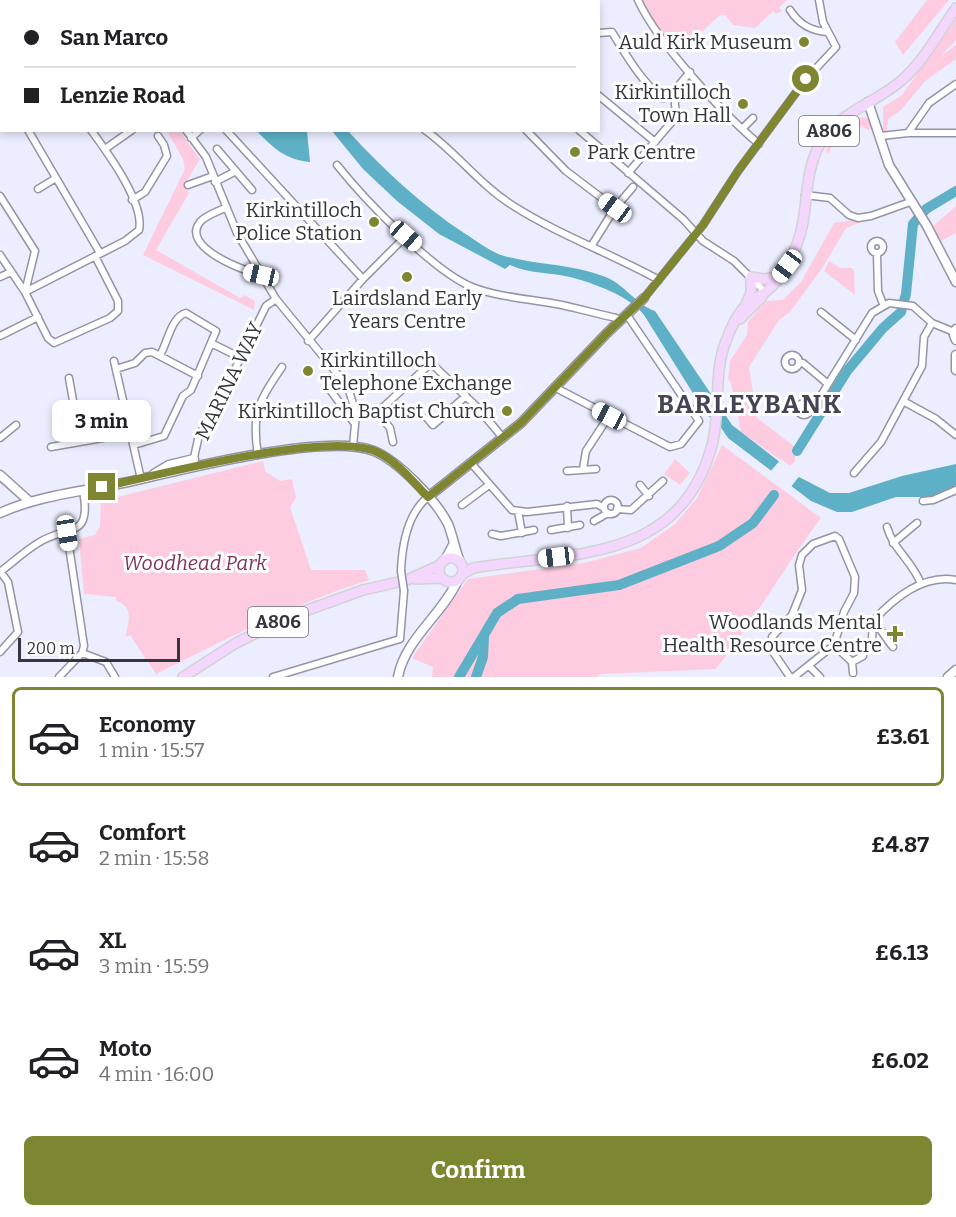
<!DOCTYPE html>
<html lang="en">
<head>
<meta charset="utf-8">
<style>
	body { margin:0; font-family:Bitter,serif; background:#f2f2f2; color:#202124; height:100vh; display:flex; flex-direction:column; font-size:22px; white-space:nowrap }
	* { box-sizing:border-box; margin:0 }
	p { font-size:20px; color:#757577 }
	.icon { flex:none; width:33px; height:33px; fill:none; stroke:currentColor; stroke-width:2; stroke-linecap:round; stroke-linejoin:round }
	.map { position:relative; height:677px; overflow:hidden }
	.details { display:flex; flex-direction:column; background:#fff; flex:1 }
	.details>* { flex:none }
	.guide { position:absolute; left:0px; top:0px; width:600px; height:132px; box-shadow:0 3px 9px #0003; display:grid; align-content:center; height:132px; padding:0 24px; background:#fff }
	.scale { position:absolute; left:18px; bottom:15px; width:162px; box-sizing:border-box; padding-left:6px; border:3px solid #34353d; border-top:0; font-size:16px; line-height:21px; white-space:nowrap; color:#34353d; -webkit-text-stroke:4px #fff; paint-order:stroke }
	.end { position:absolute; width:27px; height:27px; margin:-14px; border:8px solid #7f8632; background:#fff; box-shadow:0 0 0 3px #fff }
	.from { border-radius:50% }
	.bubble { position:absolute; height:42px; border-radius:9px; background:#fff; box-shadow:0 3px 9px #0003; font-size:20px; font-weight:700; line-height:42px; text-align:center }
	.car { position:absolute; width:18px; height:36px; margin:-18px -9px; border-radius:8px; box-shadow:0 0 4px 2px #0007; background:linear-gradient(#fff 24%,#345 0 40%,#fff 0 76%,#345 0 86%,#fff 0) }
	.guide b { display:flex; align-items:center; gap:21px; height:57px; font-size:22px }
	.guide b+b { border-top:2px solid #e0e0e0 }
	.guide i { width:15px; height:15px; background:#202124 }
	ul { padding:10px 0 0; list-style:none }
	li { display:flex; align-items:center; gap:18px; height:99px; margin:0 12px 9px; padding:0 12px; border:3px solid transparent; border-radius:9px }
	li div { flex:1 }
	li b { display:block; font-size:22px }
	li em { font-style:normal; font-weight:700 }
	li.selected { border-color:#7f8632 }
	li>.icon { width:54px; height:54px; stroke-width:1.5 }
	.action { display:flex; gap:12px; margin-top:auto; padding:12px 24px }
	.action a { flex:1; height:69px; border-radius:9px; background:#7f8632; color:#fff; font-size:24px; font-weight:700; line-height:69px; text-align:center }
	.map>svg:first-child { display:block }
	.green { fill:#fecce0 }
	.water { fill:#5db0c5 }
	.pier { fill:#ecedfe }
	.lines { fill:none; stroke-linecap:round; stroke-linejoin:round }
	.stream { stroke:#5db0c5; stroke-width:1.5 }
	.river { stroke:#5db0c5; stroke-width:10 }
	.street-casing { stroke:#9494a7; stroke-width:9 }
	.secondary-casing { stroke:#9494a7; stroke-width:11 }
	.primary-casing { stroke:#d2d3d4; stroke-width:12 }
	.street { stroke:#fff; stroke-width:6 }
	.secondary { stroke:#fff; stroke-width:8 }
	.primary { stroke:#f4d7fc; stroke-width:9 }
	.street-bridge-casing { stroke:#9494a7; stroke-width:9; stroke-linecap:butt }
	.street-bridge { stroke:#fff; stroke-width:6 }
	.route { stroke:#7f8632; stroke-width:8 }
	.poi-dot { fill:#7f8632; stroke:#fff; stroke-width:2 }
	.labels { text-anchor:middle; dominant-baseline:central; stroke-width:6; stroke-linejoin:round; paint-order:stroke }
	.shield { fill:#fff; stroke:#717277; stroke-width:1.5 }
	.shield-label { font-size:18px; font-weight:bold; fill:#34353d }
	.poi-label { font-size:20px; fill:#34353d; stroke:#fff; text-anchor:end }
	.street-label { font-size:20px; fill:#34353d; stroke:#fff }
	.park-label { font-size:20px; font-style:italic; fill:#823459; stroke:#fff }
	.district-label { font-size:26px; font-weight:bold; letter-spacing:1.5px; fill:#445; stroke:#fff }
</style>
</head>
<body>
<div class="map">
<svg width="956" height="677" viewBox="0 0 956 677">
	<rect width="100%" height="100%" fill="#ecedfe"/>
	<path class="green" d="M643,0h145l-9,7 3,4 -6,3 -3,-3 -18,17 -22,-3 -8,-10h-5l-25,23 -8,14c-26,-12 -32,-30 -44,-52z
		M927,0h22l-46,55 -8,-13z
		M956,19v21l-16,17 16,-12v14l-31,22 -24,29 -13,9 -1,13 -4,-1v-24l19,-12z
		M865,117l5,4 2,7 -5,2 -5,-4 -31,21 -2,7 -4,-4 31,-32z
		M167,131h13l20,28 -16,27 5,7 -33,57 84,48 5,-3 10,6 -1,9 -111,-55 42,-86 -2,-10z
		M956,206v27l-15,8 -9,-14z
		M865,218l-1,3 -18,7 -23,39 -33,45 -11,8 -30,47 8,51 38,29v15l-6,4 -48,-34 -10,-49 -3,-4 2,-18 17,-26 1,-13 18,-21 17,-1 18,-18 33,-59z
		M829,261l11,7h12l2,3 1,24 -31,-24z
		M722,445l99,73c-37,49 -67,103 -105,151l-114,5 -5,3h-165l1,-10 -21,-9 56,-79 116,-16 57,-15 34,-24 22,-26z
		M675,459l15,14 -10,12 -16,-11z
		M263,461l2,10 15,10 12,-2 4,19 -6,9 21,63h54l4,10c-74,23 -144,60 -213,94l-26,-39 -4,2c1,-13 10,-30 -10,-36v-4l-32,-3 -5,-55 16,-4 5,-9 1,-25z"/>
	<path class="water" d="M257,131h50l3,31c-24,-2 -37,-14 -53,-31z
		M332,131h16c36,39 72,73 116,102 13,8 26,19 40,23 33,9 67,8 99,20 21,7 33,29 52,35l77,114 67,52 31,16h19l53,-17 54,-12v22l-27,11h-33l-44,15h-15l-26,-11 -83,-63 -8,-12 -14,-12 -62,-99c-14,-19 -51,-32 -74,-38 -21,-5 -40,-3 -60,-12l-5,4 -66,-35 -42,-33 -34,-32z"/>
	<path class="pier" d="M781,459l20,15 -11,14 -20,-16z"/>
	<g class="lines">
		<path class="stream" d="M0,63l2,1"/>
		<path class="river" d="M797,451l50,-80 36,-43 18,-16 5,-18 7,-70 13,-15 30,-18
			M459,677l38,-64 21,-14 101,-14 100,-39 34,-23 21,-28
			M476,677l7,-20 1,-20"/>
		<defs>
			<path id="street" d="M426,0l1,2
				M638,0c19,42 85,114 121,144
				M161,2l1,-2
				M479,2l1,-2
				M790,10c9,14 20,21 37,22
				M598,33l14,-1c14,23 29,49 50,66l12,-1
				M598,95l57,47
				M0,107l2,-1
				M742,129l11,-11
				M28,130l72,123
				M186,130l20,27 31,76 39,66 72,88 8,27 -3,32
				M226,130l137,149
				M425,130c32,23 54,54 87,75 45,29 100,49 147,75
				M526,130l40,41 49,37
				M579,130l104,89 20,22 31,20 31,31
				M908,133l21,-30 27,-19
				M881,136l27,-3h48
				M191,138l9,-8
				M105,149l27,-19
				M217,149l35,41
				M337,165c27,34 96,106 135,122 28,11 61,12 90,18 18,4 36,9 54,13l3,3
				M628,173l48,-56 -2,-26 16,-19
				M215,182l21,-11
				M188,185l25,-9
				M38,189l18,-11
				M805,195l25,3 19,17 9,3 13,-2 39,-14
				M0,196l35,55 -10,41
				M132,200l13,-8 22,-36 -3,-11 -6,-9
				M225,208c-8,4 -19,7 -25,14 -20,25 44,49 61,53
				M871 247a6 6 0 1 1 12 0a6 6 0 1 1-12 0Z
				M592,245l23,-37 18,-21
				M877,254l1,37 5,13
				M0,255l25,37 23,46 6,5 56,-25 8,-7v-10l-23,-45
				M0,277l11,-5
				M25,292l100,-51 14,-11c6,-27 -32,-78 -48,-100
				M644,298l59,-73 35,-54 68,-92 30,-32 -13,-25 -4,-22
				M821,312l35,28
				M0,336l38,-19
				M308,341l55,-62 43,-43
				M213,344l28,14
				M785 362a7 7 0 1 1 14 0a7 7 0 1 1-14 0Z
				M114,361l27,118
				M799,363h4l25,21
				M116,369l19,-6 10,-10 7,-1 46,24
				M69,378l11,62
				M343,380l-12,11 24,33
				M556,388l114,59 11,-3 18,-23 -72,-106
				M903,401l33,18 20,16
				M798 409a6 6 0 1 1 12 0a6 6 0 1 1-12 0Z
				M810,407l7,-5 55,-89 17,-10 24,3 19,17 22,9
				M377,412l13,16 3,14
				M356,414l24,-4 51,-47 47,45 25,30
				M427,418l6,7 33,-29
				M0,438l16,-13
				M134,445l30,-9 19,-40 8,-6 25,-59 -30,-18c-15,4 -18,29 -26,42
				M51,447l80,-14
				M258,455c-7,-42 1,-54 24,-88
				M193,462l6,-27 17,-27 50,-102 10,-7
				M471,463l41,47 15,2 70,-8 7,4
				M583,469l3,-18 23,-35
				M567,471l29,-2
				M854,473l27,-31 41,-76 2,-29 8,-14
				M640,485l9,11
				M604 507a7 7 0 1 1 14 0a7 7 0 1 1-14 0Z
				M923,501l10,-1 23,-10
				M462,505l27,-20
				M567,506l1,22
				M617,509l14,1 32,-29
				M518,511l4,22
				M594,521l14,-8
				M887,527c6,22 26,35 34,57
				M551,530l29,-5
				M492,534l9,2 33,-6
				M893,543l24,-20
				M401,571c1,-26 6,-57 27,-74
				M0,572c13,-10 25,-21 38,-29 30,-19 54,-3 45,-52
				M873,621c8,7 12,17 20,26
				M872,639l1,-18c21,-23 51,-47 83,-41
				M834,645l18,17 11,-6
				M0,652l18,-20 -10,-50 -8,-11
				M82,653l24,9 9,15
				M852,662l1,11
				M809,666l11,11
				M59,677l23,-24 2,-7 -17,-113
				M273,677l127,-38 4,-48
				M790,677l-17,-25 -1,-15 20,-22 10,-25 -3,-25 3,-10 11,-11 22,-8 4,3 16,38 -1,16 -10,19 -10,33 -40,32"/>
			<path id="secondary" d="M868,102l21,63 38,61 29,56
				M956,329l-2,6 2,5
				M956,355v15
				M154,474l15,-9 25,-6
				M0,475l29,26
				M428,497l93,-74 86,-90 37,-35
				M0,513c40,-18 85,-22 128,-31 54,-12 198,-50 246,-31 24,10 62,49 74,73 5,12 7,26 12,38
				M445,560l8,-15
				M398,677c7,-38 44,-62 60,-97
				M948,677l8,-7"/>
			<path id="primary" d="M747,302l4,-9v-16l13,2 15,-2
				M740,319l22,-22
				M439 570a12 12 0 1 1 24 0a12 12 0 1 1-24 0Z
				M462,574l11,-6c97,-16 207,-4 239,-123 9,-34 1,-72 14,-104 4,-11 11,-26 19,-35 6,-6 13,-9 19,-13 16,-11 26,-31 33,-49 13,-33 5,-68 23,-100 19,-33 55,-40 82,-64 22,-19 37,-48 54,-72
				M415,579l27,-1
				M183,677l53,-34 55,-27 72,-26 44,-10 33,-15"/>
		</defs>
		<use href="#street" class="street-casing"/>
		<use href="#secondary" class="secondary-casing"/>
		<use href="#primary" class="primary-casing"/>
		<use href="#street" class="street"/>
		<use href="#secondary" class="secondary"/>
		<use href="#primary" class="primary"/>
		<defs>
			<path id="street-bridge" d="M401,571l3,20"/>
		</defs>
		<use href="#street-bridge" class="street-bridge-casing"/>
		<use href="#street-bridge" class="street-bridge"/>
	</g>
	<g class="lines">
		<path class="route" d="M102,487c57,-12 227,-57 275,-35 21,10 35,29 51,45l93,-74 86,-90 38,-36 58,-72 35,-54 68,-92"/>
	</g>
	<g class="poi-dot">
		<circle cx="804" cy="42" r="6"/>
		<circle cx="743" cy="104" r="6"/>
		<circle cx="575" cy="152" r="6"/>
		<circle cx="374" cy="222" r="6"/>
		<circle cx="407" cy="277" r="6"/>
		<circle cx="308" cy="371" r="6"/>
		<circle cx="507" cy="411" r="6"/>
		<path d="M892 625h6v6h6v6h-6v6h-6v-6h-6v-6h6z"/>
	</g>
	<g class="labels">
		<g class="shield">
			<rect x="799" y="116" width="60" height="30" rx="4.5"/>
			<rect x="248" y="607" width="60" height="30" rx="4.5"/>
		</g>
		<g class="shield-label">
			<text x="829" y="131">A806</text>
			<text x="278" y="622">A806</text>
		</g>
		<g class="poi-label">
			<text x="792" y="42">Auld Kirk Museum</text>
			<text x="731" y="92">Kirkintilloch<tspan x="731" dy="23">Town Hall</tspan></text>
			<text x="587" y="152" text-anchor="start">Park Centre</text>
			<text x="362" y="210">Kirkintilloch<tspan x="362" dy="23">Police Station</tspan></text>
			<text x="407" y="298" text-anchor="middle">Lairdsland Early<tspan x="407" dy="23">Years Centre</tspan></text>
			<text x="320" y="360" text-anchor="start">Kirkintilloch<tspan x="320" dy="23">Telephone Exchange</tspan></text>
			<text x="495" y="411">Kirkintilloch Baptist Church</text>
			<text x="882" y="622">Woodlands Mental<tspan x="882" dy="23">Health Resource Centre</tspan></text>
		</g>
		<g class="street-label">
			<text transform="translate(229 381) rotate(-64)">MARINA WAY</text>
		</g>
		<g class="park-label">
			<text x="195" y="563">Woodhead Park</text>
		</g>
		<g class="district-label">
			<text x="750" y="404">BARLEYBANK</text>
		</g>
	</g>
</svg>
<div class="scale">200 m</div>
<i class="end from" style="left:806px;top:79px"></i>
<i class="end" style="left:102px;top:487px"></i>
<div class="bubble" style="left:52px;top:400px;width:99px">3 min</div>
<i class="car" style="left:615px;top:208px;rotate:306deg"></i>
<i class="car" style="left:406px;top:236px;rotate:131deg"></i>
<i class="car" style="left:787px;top:266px;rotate:217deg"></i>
<i class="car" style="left:261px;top:275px;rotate:283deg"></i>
<i class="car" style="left:609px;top:416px;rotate:298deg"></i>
<i class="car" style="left:67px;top:533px;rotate:171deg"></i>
<i class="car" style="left:556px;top:557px;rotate:263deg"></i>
<div class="guide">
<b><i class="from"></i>San Marco</b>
<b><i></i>Lenzie Road</b>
</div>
</div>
<section class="details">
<ul>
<li class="selected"><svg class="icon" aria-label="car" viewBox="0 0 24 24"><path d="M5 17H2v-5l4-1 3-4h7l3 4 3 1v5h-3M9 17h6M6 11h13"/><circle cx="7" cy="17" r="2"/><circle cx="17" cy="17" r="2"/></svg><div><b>Economy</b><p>1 min · 15:57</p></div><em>£3.61</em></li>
<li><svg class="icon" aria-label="car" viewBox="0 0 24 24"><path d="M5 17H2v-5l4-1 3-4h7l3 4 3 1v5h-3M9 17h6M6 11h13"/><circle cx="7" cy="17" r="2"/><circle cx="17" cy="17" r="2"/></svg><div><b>Comfort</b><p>2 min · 15:58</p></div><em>£4.87</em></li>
<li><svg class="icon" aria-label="car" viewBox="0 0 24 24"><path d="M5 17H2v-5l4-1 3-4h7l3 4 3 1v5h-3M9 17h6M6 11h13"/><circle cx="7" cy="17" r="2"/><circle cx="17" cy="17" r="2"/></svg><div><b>XL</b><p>3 min · 15:59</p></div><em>£6.13</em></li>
<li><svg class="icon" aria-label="car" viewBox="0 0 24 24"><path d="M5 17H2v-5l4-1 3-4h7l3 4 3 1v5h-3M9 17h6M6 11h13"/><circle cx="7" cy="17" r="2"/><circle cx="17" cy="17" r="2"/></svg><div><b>Moto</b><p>4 min · 16:00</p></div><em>£6.02</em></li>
</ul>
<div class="action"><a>Confirm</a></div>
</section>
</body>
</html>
